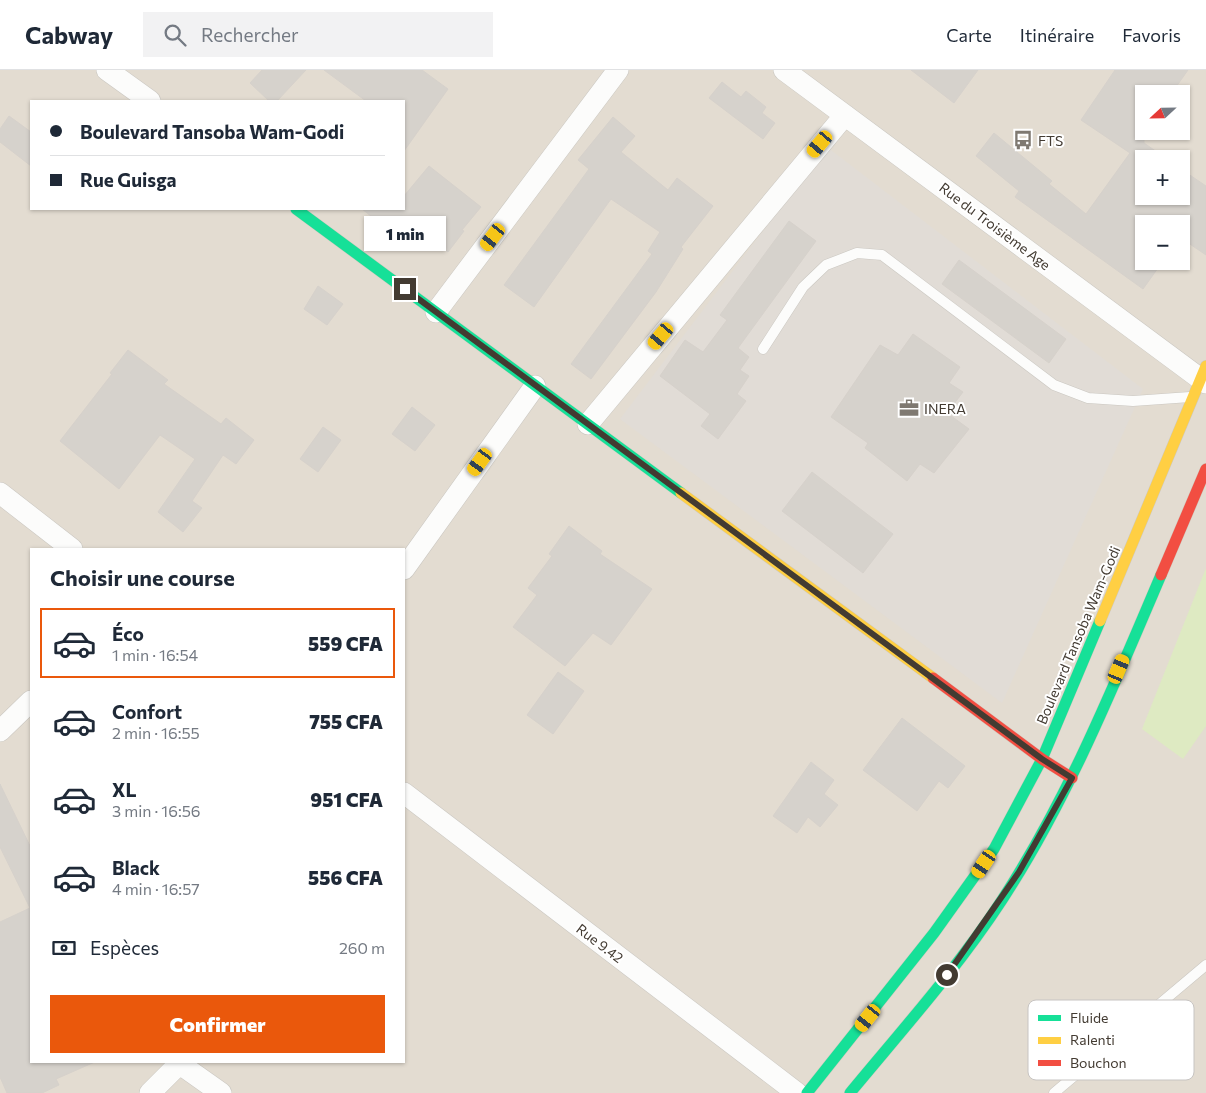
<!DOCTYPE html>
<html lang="fr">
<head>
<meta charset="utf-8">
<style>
	body { margin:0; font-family:Commissioner,sans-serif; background:#f2f2f3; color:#1f2937; height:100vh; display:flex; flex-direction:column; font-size:19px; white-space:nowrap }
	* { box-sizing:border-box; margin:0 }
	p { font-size:16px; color:#747a83 }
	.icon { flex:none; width:28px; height:28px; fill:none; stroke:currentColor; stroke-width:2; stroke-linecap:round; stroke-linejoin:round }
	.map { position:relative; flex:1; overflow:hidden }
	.drawer { position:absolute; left:30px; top:478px; width:375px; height:515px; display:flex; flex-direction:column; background:#fff; border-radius:0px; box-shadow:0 1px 4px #0004 }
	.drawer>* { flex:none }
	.banner { position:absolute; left:30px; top:30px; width:375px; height:110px; border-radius:0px; box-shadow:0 1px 4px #0004; display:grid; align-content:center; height:110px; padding:0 20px; background:#fff }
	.needle { width:32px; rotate:248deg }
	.buttons { position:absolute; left:1135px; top:15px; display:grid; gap:10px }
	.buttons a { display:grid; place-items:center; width:55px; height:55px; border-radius:0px; background:#fff; box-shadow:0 1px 4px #0004; font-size:25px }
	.end { position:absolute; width:22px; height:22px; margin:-11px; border:6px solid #433b32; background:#fff; box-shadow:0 0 0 2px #fff }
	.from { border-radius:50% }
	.bubble { position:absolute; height:35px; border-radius:0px; background:#fff; box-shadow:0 1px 4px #0004; font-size:16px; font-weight:800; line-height:35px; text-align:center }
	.car { position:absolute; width:15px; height:30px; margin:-15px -8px; border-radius:6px; box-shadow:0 0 4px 1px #0007; background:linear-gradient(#f5c518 24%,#345 0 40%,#f5c518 0 76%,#345 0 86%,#f5c518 0) }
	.banner b { display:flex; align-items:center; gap:18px; height:48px; font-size:19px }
	.banner b+b { border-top:1px solid #e0e1e3 }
	.banner i { width:12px; height:12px; background:#1f2937 }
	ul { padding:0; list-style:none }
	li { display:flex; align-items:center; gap:15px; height:70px; margin:0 10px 8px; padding:0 10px; border:2px solid transparent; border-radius:0px }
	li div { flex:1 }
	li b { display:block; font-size:19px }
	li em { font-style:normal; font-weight:800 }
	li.current { border-color:#ea580c }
	li>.icon { width:45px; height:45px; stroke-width:1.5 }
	h2 { padding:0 20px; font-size:22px; line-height:60px }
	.pay { display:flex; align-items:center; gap:12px; height:55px; padding:0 20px; font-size:19px }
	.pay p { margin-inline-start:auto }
	.action { display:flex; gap:10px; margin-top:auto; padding:10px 20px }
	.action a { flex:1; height:58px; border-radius:0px; background:#ea580c; color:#fff; font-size:20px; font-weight:800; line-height:58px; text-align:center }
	header { display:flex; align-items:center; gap:30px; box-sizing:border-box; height:70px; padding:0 25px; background:#fff; border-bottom:1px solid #e0e1e3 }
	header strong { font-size:24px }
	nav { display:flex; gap:28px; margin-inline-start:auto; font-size:18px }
	.search { width:350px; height:45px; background:#f2f2f3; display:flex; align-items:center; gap:12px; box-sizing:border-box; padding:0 18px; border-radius:0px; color:#747a83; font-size:19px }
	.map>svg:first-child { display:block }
	.residential { fill:#e3dcd1; fill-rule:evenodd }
	.industrial { fill:#e1dcd6 }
	.green { fill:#deeac2 }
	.building { fill:#d6d2cc; stroke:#d6d1cb }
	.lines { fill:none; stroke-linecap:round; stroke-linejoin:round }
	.lane-casing { stroke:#cac7c1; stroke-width:11 }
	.street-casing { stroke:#cac7c1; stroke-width:22 }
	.fast-casing { stroke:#cfc9bd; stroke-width:12 }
	.slow-casing { stroke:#cfc9bd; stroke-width:12 }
	.jam-casing { stroke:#cfc9bd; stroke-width:12 }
	.lane { stroke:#fcfcfb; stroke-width:10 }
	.street { stroke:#fcfcfb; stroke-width:21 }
	.fast { stroke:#16e098; stroke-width:11 }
	.slow { stroke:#ffcf43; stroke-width:11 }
	.jam { stroke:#f24e42; stroke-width:11 }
	.route { stroke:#433b32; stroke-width:6 }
	.labels { text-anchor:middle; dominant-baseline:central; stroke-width:4; stroke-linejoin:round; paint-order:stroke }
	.poi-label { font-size:14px; fill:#433b32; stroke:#fff; text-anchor:start }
	.street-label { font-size:14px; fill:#433b32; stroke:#fff }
	.key { fill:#fff; stroke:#c7c4c2; stroke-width:1 }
	.key-label { font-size:14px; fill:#433b32 }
</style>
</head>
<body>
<header>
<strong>Cabway</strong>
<div class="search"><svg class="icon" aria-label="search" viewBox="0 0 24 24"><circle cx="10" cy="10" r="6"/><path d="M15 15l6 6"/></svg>Rechercher</div>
<nav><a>Carte</a><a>Itinéraire</a><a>Favoris</a></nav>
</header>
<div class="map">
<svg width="1206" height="1023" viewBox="0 0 1206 1023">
	<rect width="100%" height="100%" fill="#eeebe5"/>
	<path class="residential" d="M0,0h1206v1023h-1206zM1144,24h37v37h-37zM31,31h373v108h-373zM1144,89h37v37h-37zM1144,154h37v37h-37zM31,479h373v512h-373z"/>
	<path class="industrial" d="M827,77l316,242 -141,314 -382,-284z"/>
	<path class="green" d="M1206,498v158l-23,33 -41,-30z"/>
	<path class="building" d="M262,0h44l-29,31h-8l-19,-18z
		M324,0h98l26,19 -44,62v-50h-38z
		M911,0h67l-24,33z
		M1115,0h73l-17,24h-27v49l23,16h-23v37h37v-27l25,17v69l-25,-17v-14h-37v37h19l-20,28 -128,-92 4,-6 -43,-35 18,-23 58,48 -3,3 37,30 44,-61 -49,-33z
		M722,12l19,15 5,-6 20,16 -4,6 13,10 -12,16 -54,-41z
		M9,46l22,16v34l-31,-24v-13z
		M613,47l22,19 -14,16 47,38 9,-12 36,28 -32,41 2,2 -27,43 -65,87 -20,-15 81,-110 -4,-3 12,-19 -49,-33 -77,108 -30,-22 85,-116 -11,-9z
		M429,96l52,41 -19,23 2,1 -16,21 -31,-23 -11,15 -44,-35h42v-13z
		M789,151l27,20 -78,107 11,9 -9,13 9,6 -12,18 9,7 -28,38 -17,-13 9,-12 -50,-38 25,-36 18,12 24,-32 -7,-5z
		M959,190l107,79 -17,24 -107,-79z
		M318,216l25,18 -16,21 -23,-16z
		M913,264l47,33 -11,16 14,9 -16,21 22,16 -35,44 -14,-9 -13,17 -42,-33 3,-5 -37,-26 49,-72 18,10z
		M128,280l40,30 -4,4 57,40 5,-6 28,22 -18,24 -13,-9 -31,46 10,7 -19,24 -25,-20 37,-53 -35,-24 -41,54 -59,-48 52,-67 -2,-1z
		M412,337l23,18 -20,26 -23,-17z
		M323,357l18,13 -23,32 -18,-13z
		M812,402l81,62 -30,39 -81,-62z
		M569,456l33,25 -2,3 52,35 -41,56 -18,-12 -28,33 -52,-39 24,-32 -9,-7 24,-32 -3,-2z
		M558,602l26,19 -31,43 -26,-19z
		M902,648l63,48 -17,22 -9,-7 -22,30 -54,-41z
		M811,692l23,18 -10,14 14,11 -18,22 -12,-10 -11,16 -24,-17z
		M0,714l31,64v213h66l-41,18 3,6 -17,8h-35l-7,-16v-155l30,-14 -30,-61z"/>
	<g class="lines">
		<defs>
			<path id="lane" d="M763,279l40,-62 23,-22 31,-12 25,2 172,130 34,13 45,3 57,-4
				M1054,1023l152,-128"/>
			<path id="street" d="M107,0l43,31
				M784,0l422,313
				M436,242l182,-242
				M588,354l257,-309
				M0,423l72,56
				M404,499l131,-183
				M0,661l31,-30
				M404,723l393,300
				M180,994l41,29
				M150,1023l32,-32"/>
			<path id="fast" d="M296,139l385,284
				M807,1023l127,-160 60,-84 48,-90 58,-138
				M850,1023c52,-63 107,-124 152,-193 66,-101 112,-215 159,-325"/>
			<path id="slow" d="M681,423l252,185
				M1100,551l106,-255"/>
			<path id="jam" d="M1161,505l45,-106
				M933,608l109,81 30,19"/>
		</defs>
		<use href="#lane" class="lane-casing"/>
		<use href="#street" class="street-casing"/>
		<use href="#fast" class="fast-casing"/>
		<use href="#slow" class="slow-casing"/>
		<use href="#jam" class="jam-casing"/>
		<use href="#lane" class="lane"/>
		<use href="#street" class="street"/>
		<use href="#fast" class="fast"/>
		<use href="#slow" class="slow"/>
		<use href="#jam" class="jam"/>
	</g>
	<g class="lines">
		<path class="route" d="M405,219l637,470 30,19 -53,94 -72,103"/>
	</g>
	<defs>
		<symbol id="bus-bare" viewBox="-9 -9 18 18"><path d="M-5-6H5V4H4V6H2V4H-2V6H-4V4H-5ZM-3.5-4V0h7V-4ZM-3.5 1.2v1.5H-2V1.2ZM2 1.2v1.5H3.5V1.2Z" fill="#7f7971" stroke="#fff" stroke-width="2.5" paint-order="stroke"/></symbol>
		<symbol id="office-bare" viewBox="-9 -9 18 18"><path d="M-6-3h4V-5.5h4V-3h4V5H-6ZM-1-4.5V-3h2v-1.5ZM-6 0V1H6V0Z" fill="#7f7971" stroke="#fff" stroke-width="2.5" paint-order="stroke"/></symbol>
	</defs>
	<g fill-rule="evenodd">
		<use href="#bus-bare" x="1009" y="56" width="28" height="28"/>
		<use href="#office-bare" x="895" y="324" width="28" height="28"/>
	</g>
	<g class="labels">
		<g class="poi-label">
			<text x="1038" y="70">FTS</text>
			<text x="924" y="338">INERA</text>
		</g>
		<g class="street-label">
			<text transform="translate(995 156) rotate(37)">Rue du Troisième Age</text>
			<text transform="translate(1078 565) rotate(-67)">Boulevard Tansoba Wam-Godi</text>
			<text transform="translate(600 873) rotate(37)">Rue 9.42</text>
		</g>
	</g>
	<rect x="1028" y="930" width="166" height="80" rx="8" class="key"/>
	<rect x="1038" y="945" width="23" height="6" fill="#16e098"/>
	<rect x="1038" y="967" width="23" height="7" fill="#ffcf43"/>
	<rect x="1038" y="990" width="23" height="6" fill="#f24e42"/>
	<g class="key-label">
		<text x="1070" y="953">Fluide</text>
		<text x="1070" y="975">Ralenti</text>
		<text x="1070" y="998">Bouchon</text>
	</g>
</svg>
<div class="buttons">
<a><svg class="needle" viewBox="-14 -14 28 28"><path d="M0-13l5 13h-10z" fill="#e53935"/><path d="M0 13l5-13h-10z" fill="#747a83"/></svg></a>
<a>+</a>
<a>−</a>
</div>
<i class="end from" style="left:947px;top:905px"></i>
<i class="end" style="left:405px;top:219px"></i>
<div class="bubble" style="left:364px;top:146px;width:82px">1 min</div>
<i class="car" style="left:820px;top:74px;rotate:220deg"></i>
<i class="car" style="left:493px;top:167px;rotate:217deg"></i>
<i class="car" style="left:661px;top:266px;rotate:220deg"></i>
<i class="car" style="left:480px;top:392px;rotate:216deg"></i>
<i class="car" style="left:1119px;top:599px;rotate:23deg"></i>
<i class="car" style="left:984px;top:794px;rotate:214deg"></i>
<i class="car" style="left:868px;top:948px;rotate:219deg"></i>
<div class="banner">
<b><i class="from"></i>Boulevard Tansoba Wam-Godi</b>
<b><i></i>Rue Guisga</b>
</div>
<section class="drawer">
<h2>Choisir une course</h2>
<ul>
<li class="current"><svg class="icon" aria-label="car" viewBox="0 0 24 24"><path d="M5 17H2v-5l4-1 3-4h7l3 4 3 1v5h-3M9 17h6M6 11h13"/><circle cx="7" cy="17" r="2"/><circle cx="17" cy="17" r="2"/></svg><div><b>Éco</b><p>1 min · 16:54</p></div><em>559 CFA</em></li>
<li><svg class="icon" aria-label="car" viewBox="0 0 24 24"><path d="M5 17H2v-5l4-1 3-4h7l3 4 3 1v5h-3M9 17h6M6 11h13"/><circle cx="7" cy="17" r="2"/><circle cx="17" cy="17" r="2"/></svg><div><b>Confort</b><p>2 min · 16:55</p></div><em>755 CFA</em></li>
<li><svg class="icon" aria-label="car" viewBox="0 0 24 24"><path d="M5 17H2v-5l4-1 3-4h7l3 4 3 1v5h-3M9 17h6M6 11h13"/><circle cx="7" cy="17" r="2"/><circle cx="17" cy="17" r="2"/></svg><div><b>XL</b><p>3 min · 16:56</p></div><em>951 CFA</em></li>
<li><svg class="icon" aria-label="car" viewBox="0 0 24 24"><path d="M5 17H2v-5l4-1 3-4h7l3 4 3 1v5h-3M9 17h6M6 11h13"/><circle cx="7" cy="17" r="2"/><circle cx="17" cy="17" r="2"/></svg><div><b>Black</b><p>4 min · 16:57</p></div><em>556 CFA</em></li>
</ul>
<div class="pay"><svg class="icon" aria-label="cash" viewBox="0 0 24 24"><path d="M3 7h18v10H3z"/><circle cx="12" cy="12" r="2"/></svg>Espèces<p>260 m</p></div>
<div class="action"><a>Confirmer</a></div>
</section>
</div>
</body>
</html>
